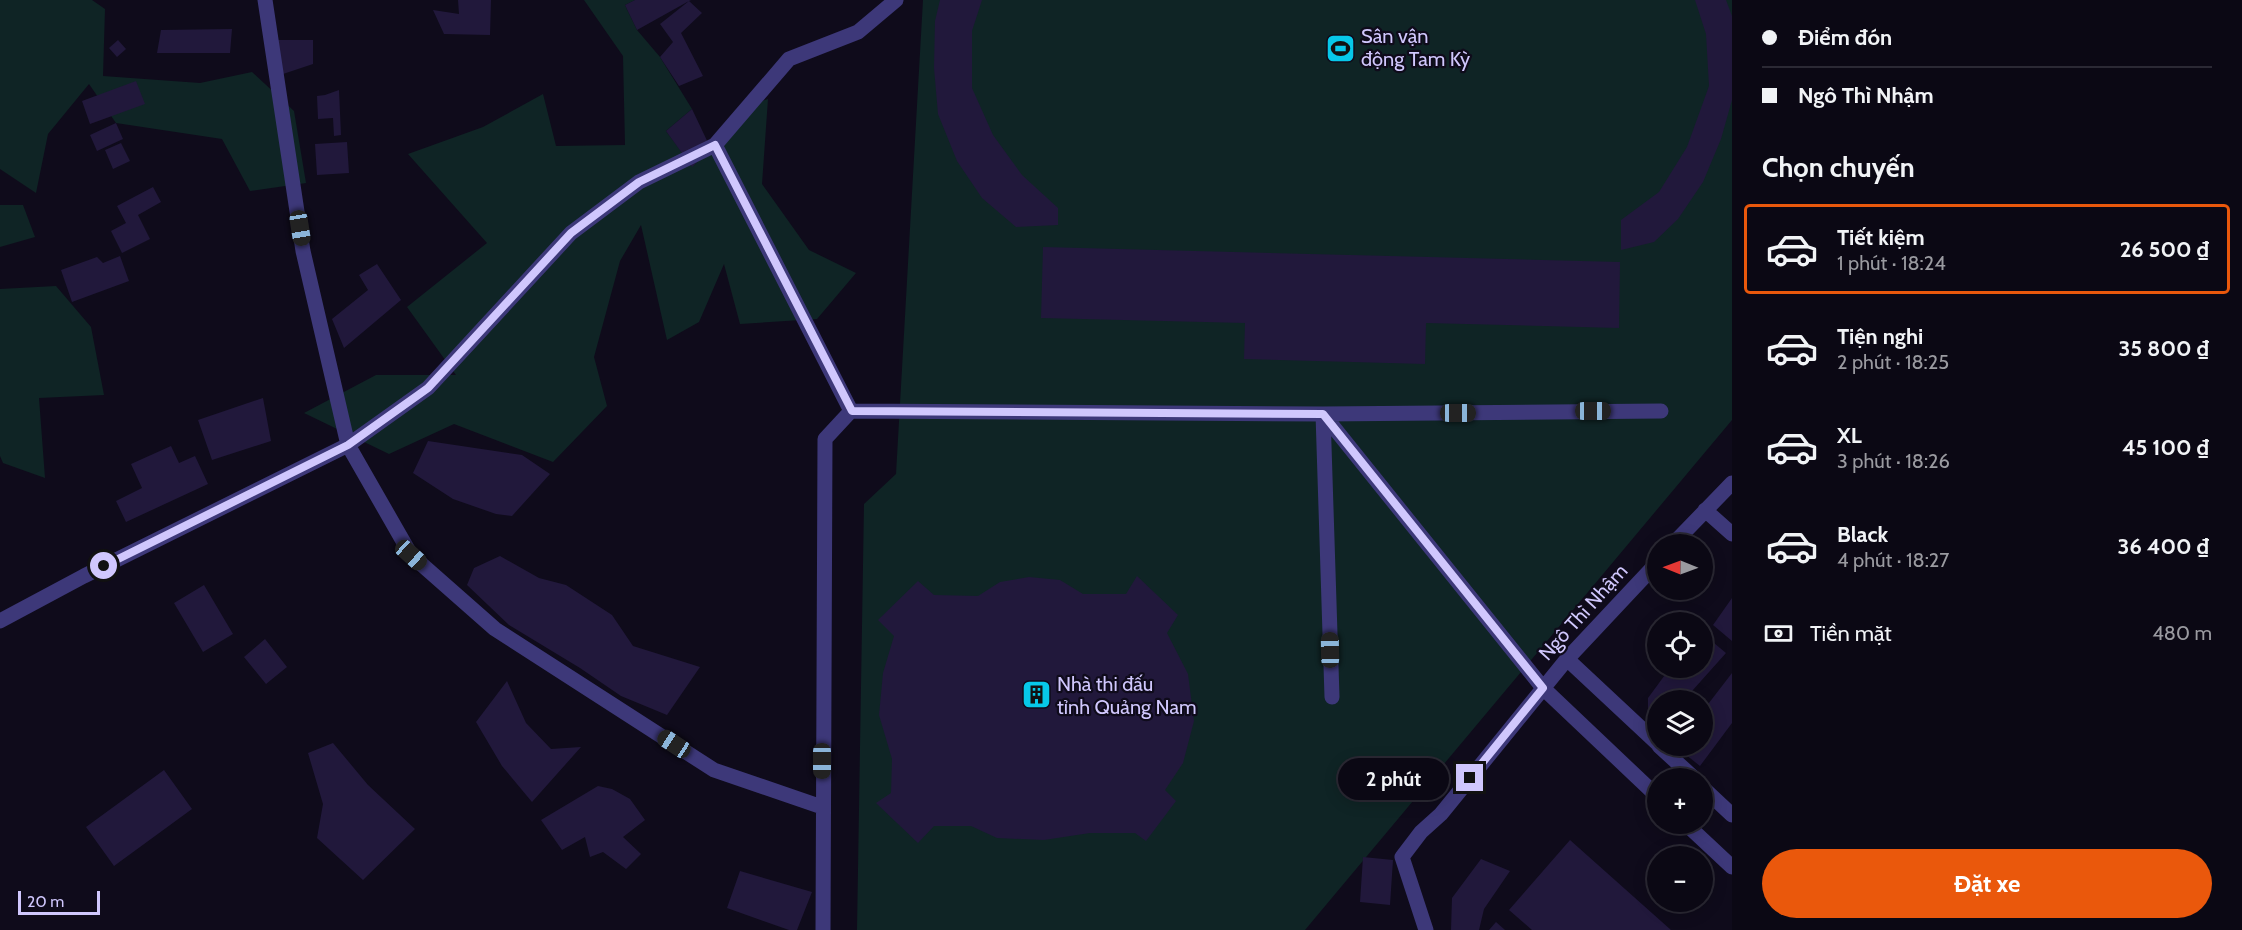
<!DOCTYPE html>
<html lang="vi">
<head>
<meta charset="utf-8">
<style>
	body { margin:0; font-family:Cabin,sans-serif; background:#14111d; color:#f1f3f6; height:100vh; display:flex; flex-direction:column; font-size:22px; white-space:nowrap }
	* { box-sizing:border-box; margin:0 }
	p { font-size:20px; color:#9a9aa0 }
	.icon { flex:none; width:33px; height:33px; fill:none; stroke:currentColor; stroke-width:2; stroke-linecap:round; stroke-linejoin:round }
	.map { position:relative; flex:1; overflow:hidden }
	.panel { display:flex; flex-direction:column; background:#0b0814; width:510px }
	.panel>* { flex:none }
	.top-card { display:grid; align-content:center; height:132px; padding:0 30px; background:#0b0814 }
	.needle { width:39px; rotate:271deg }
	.controls { position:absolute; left:1647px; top:534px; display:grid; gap:12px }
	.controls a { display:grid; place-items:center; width:66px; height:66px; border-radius:50%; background:#0b0814; box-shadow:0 3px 15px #0003,0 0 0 2px #2b2934; font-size:30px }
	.scale { position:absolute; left:18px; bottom:15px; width:82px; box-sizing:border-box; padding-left:6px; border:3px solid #d0c7fd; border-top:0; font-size:16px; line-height:21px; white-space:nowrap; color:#d0c7fd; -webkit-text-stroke:4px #0f0b1b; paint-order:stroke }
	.end { position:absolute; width:27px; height:27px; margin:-14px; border:8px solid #d0c7fd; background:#111; box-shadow:0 0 0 3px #111 }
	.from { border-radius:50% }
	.bubble { position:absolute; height:42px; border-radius:21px; background:#0b0814; box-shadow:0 3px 15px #0003,0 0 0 2px #2b2934; font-size:20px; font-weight:800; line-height:42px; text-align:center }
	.car { position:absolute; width:18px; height:36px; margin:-18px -9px; border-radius:8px; box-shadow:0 0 4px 2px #0007; background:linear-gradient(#222 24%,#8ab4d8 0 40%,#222 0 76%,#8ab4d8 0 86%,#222 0) }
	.top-card b { display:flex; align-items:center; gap:21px; height:57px; font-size:22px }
	.top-card b+b { border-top:2px solid #2b2934 }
	.top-card i { width:15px; height:15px; background:#f1f3f6 }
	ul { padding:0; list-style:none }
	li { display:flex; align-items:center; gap:18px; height:90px; margin:0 12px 9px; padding:0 18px; border:3px solid transparent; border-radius:6px }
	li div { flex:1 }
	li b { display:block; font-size:22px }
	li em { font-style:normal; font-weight:800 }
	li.current { border-color:#ea580c }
	li>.icon { width:54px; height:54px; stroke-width:1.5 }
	h2 { padding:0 30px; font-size:27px; line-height:72px }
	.pay { display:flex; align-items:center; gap:15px; height:66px; padding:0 30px; font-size:22px }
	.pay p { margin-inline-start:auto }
	.cta { display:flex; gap:12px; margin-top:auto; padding:12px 30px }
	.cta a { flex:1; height:69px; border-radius:36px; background:#ea580c; color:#fff; font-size:24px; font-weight:800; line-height:69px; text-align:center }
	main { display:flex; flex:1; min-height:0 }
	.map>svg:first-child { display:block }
	.green { fill:#0f2425 }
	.building { fill:#21183b }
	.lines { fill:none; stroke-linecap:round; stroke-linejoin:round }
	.minor { stroke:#3d3879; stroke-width:15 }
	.route { stroke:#d0c7fd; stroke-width:8 }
	.labels { text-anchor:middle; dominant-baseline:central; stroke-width:4.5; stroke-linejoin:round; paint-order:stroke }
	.poi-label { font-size:20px; fill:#d0c7fd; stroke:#0f0b1b; text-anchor:start }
	.street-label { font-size:20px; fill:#d0c7fd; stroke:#0f0b1b }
</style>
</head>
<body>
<main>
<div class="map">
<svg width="1732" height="930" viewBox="0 0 1732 930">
	<rect width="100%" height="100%" fill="#0f0b1b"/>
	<path class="green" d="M0,0h92l13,9 -2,67 97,7 52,-11 42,39 12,72 -56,8 -28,-52 -106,-16 -27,-39 -41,50 -12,59 -36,-24z
		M584,0h51l-10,5 12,25 23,27 32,52 -26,22 26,35 19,-17 24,-39 33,-11 -6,85 47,66 47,23 -39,46 -77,5 -16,-60 -25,58 -32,18 -26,-115 -21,36 -26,96 13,49 -54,56 -99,-38 -65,30 -85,-41 72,-38h80l-49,-68 80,-64 -79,-89 75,-27 60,-33 13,52 69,-1 -2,-89z
		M923,0h809v420l-427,510h-448l7,-426 32,-30z
		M0,205h23l12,32 -35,10z
		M56,286l35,41 13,68 -65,3 6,80 -42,-15 -3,-7v-167z"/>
	<path class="building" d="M458,0h33l-1,35 -46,-1 -11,-24 26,4z
		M635,0h56l-2,1 13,12 -21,20 22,43 -24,10 -19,-29 13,-15 -13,-18 29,-23 -52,29 -12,-25z
		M940,0h42l-10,31v57l21,47 29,40 36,33v17l-42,2 -34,-29 -25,-37 -19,-47 -4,-46 1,-47z
		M1695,0h31l6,16v84l-11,39 -18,43 -25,37 -24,23 -33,8v-30l38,-28 28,-45 22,-61 -3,-52z
		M232,29l-2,24h-73l4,-23z
		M118,40l8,9 -9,8 -8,-9z
		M275,40h38v24l-33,11z
		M136,81l9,23 -55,20 -8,-23z
		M339,90l2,45 -7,1 -1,-18 -15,1 -1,-23 8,-1z
		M692,109l19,40 -19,18 -26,-36z
		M116,123l7,16 -26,12 -7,-16z
		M347,142l2,31 -32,2 -2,-31z
		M121,143l9,18 -17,8 -8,-19z
		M153,187l8,15 -23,13 12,24 -28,14 -11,-22 15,-8 -9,-17z
		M1043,247l577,15 -1,66 -193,-5 -1,41 -181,-5 1,-36 -204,-5z
		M120,256l9,25 -57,21 -11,-32 36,-13 6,6z
		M377,264l24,36 -57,48 -12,-29 36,-29 -9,-15z
		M263,398l8,43 -59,19 -14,-40z
		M428,441l94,14 28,19 -38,42 -16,-2 -43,-15 -40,-26z
		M171,446l8,17 16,-7 13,28 -82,38 -10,-21 26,-13 -11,-24z
		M500,556l39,22 27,7 46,30 21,31 67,21 -33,48 -46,-19 -41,-28 -71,-43 -42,-40 7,-17z
		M1137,576l41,39 -11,18 21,41 6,47 -11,42 -18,27 11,11 -30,40 -11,-8h-45l-46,7 -47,-2 -26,-12h-37l-16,17 -42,-40 15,-10 1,-34 -13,-44 4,-42 11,-37 -16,-16 40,-39 16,14 44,1 22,-14 29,-5 31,3 23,14h43z
		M204,585l29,49 -30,18 -29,-49z
		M1732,598v43l-19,-16z
		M1702,633l24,20 -42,47h-26v25l-10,-13v-14l22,-30h32z
		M265,639l22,28 -21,17 -22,-27z
		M1732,673v50l-32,43 -24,-19 1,-1h25v-34z
		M507,681l19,42 25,26 30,-2 -49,55 -30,-36 -26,-44z
		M333,743l35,42 47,44 -52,51 -46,-42 6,-34 -15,-51z
		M164,770l28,39 -78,57 -28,-39z
		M598,786l14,3 18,10 15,21 -22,17 18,17 -15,15 -23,-17 -13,5 -5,-20 -23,13 -21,-30z
		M1570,840l101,90h-139l-23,-20z
		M1363,857l30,3 -3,45 -30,-3z
		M1481,859l29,12 -26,38 -5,21h-28l1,-32z
		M740,871l72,21 -15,38h-8l-62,-22z
		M1496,922l9,8h-16z"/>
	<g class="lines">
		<path class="minor" d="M715,145l136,266
			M1705,510l27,24
			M1673,544l59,-61
			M0,621l84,-45 264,-131 -45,-194 -38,-251
			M1567,659l91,85
			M1332,697l-9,-283 338,-3
			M1659,746l35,32
			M1702,787l30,28
			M822,807l-108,-37 -219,-141 -84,-74 -63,-110 80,-57 143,-155 68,-51 76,-37 74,-86 69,-27 38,-32
			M1686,824l46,43
			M823,930l2,-491 26,-28 472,3 220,274 115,109
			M1426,930l-24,-73 19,-25 20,-18 126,-155 91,-97"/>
	</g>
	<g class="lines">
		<path class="route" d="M104,566l244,-121 80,-57 143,-155 68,-51 76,-37 137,266 471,3 220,274 -73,90"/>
	</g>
	<defs>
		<symbol id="stadium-square" viewBox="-11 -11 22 22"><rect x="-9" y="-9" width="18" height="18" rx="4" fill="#07c8e9" stroke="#0f0b1b"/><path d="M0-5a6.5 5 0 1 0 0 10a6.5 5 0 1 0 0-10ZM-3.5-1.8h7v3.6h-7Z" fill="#111"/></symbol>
		<symbol id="building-square" viewBox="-11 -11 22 22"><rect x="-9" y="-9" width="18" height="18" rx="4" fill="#07c8e9" stroke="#0f0b1b"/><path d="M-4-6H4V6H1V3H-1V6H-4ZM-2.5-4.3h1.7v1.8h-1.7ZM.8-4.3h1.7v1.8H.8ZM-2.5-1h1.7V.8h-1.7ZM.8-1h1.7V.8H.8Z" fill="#111"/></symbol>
	</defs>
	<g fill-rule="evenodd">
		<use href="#stadium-square" x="1324" y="32" width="33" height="33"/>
		<use href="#building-square" x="1020" y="678" width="33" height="33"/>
	</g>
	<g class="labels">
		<g class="poi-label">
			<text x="1361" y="36">Sân vận<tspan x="1361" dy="23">động Tam Kỳ</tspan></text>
			<text x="1057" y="684">Nhà thi đấu<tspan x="1057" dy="23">tỉnh Quảng Nam</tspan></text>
		</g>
		<g class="street-label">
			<text transform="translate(1583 612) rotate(-48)">Ngô Thì Nhậm</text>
		</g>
	</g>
</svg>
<div class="controls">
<a><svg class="needle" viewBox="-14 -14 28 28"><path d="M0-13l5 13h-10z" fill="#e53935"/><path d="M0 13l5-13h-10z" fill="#9a9aa0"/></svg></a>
<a><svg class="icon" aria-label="locate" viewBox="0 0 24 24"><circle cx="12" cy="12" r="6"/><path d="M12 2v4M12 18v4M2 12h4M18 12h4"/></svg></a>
<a><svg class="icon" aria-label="layers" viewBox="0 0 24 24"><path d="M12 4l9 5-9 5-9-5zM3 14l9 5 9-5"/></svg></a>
<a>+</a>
<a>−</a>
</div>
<div class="scale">20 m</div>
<i class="end from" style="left:104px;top:566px"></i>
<i class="end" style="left:1470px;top:778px"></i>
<div class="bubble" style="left:1338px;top:758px;width:111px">2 phút</div>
<i class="car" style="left:300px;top:228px;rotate:171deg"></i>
<i class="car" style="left:1593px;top:411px;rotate:90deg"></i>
<i class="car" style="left:1458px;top:413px;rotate:90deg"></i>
<i class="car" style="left:411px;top:555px;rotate:132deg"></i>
<i class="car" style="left:1330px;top:650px;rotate:359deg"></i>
<i class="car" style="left:674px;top:744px;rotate:303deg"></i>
<i class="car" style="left:822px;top:761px;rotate:180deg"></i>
</div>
<section class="panel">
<div class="top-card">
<b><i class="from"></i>Điểm đón</b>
<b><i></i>Ngô Thì Nhậm</b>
</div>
<h2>Chọn chuyến</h2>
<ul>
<li class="current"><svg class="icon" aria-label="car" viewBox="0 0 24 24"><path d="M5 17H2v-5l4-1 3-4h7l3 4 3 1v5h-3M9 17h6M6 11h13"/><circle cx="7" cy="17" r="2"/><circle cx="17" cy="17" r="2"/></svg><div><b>Tiết kiệm</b><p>1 phút · 18:24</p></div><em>26 500 ₫</em></li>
<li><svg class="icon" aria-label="car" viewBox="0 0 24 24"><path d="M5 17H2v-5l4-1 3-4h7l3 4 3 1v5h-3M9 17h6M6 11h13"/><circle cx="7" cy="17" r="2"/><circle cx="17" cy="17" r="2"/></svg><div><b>Tiện nghi</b><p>2 phút · 18:25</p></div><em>35 800 ₫</em></li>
<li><svg class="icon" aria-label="car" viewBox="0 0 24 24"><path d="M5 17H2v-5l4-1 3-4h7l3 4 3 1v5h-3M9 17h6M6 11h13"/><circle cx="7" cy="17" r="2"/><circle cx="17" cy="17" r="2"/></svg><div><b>XL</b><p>3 phút · 18:26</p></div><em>45 100 ₫</em></li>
<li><svg class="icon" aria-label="car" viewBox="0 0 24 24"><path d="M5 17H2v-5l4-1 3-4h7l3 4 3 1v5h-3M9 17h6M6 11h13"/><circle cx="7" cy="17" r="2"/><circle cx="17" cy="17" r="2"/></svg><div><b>Black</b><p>4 phút · 18:27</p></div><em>36 400 ₫</em></li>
</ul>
<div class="pay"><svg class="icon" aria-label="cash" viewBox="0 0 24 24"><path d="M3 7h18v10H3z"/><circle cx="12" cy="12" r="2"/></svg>Tiền mặt<p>480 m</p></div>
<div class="cta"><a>Đặt xe</a></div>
</section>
</main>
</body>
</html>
